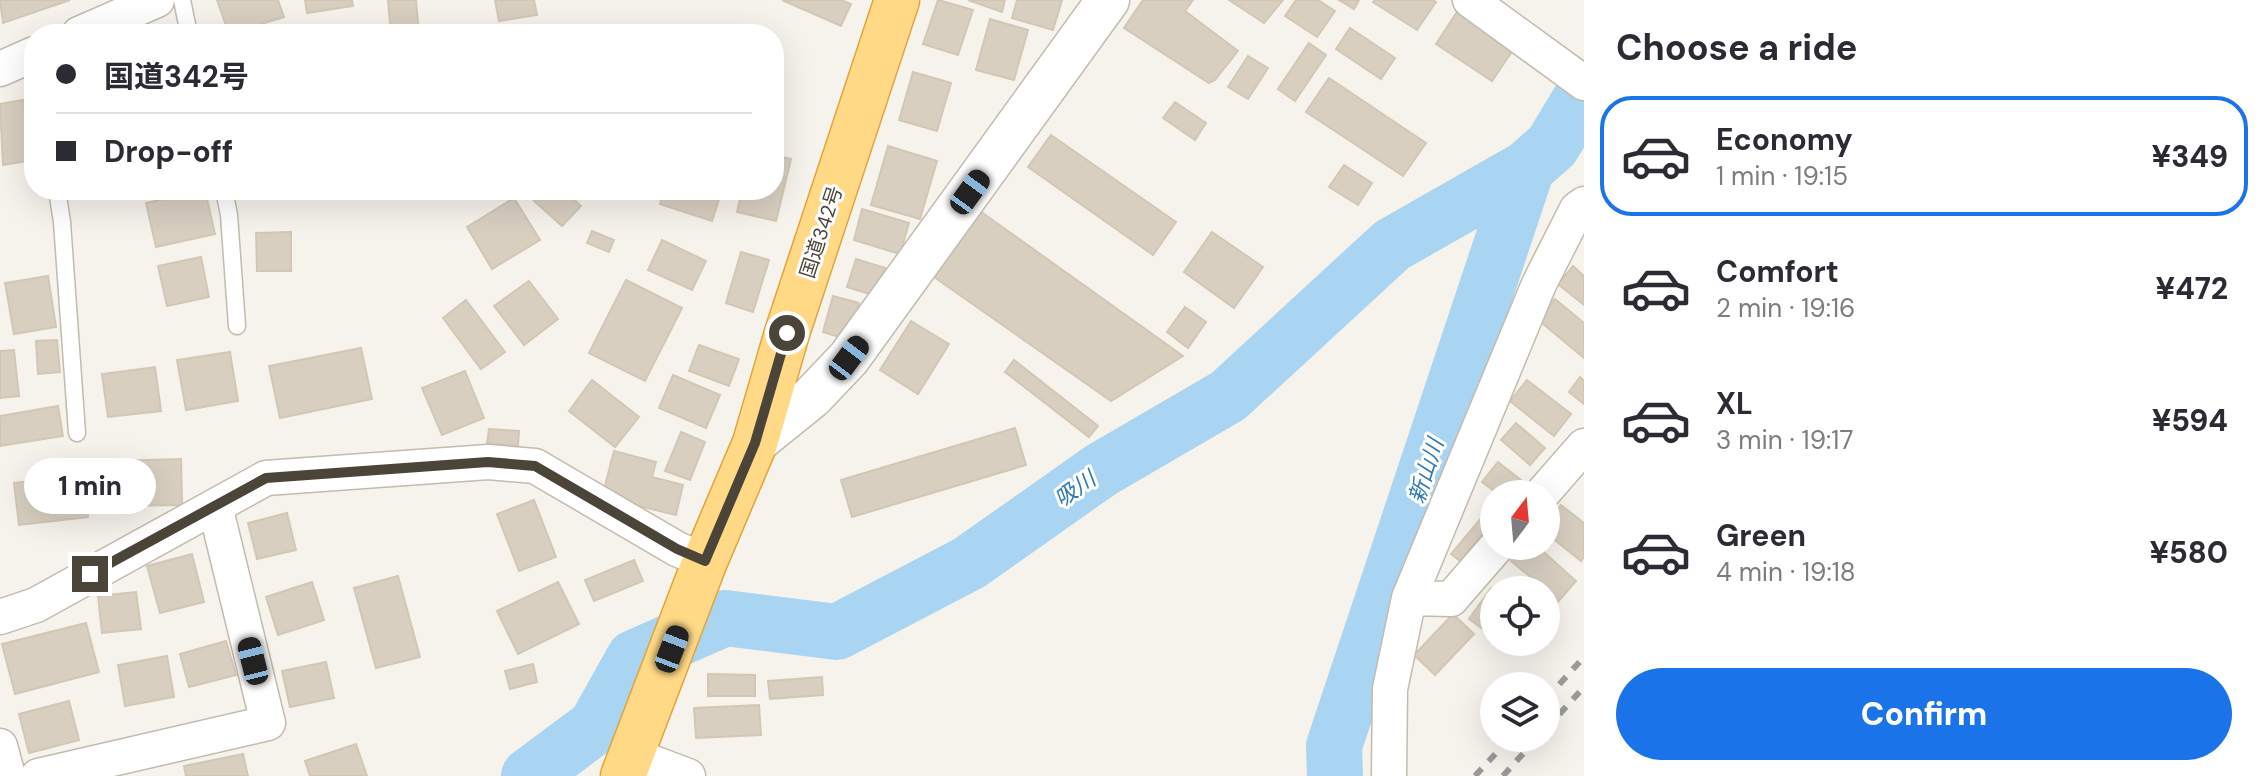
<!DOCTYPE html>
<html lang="en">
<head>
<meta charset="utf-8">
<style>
	body { margin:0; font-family:"DM Sans","Noto Sans JP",sans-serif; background:#f2f2f3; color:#2b2b33; height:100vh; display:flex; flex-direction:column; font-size:30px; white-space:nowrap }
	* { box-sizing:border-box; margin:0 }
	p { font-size:26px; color:#7c7c81 }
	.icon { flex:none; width:44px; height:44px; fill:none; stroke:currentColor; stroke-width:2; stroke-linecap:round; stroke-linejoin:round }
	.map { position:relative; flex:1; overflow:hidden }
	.sheet { display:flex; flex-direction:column; background:#fff; width:680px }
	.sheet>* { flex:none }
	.banner { position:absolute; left:24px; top:24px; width:760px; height:176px; border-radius:32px; box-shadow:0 8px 32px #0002; display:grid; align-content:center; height:176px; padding:0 32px; background:#fff }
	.needle { width:52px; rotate:16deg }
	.buttons { position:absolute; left:1480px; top:480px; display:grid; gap:16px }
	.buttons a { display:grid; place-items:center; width:80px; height:80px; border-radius:50%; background:#fff; box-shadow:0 8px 32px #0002; font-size:40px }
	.end { position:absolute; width:36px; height:36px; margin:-18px; border:10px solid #4b4439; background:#fff; box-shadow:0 0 0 4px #fff }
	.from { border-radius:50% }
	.bubble { position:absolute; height:56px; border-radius:28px; background:#fff; box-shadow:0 8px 32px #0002; font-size:26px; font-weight:800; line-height:56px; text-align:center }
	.car { position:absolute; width:24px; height:48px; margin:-24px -12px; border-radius:10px; box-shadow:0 0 6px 2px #0007; background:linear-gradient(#222 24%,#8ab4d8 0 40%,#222 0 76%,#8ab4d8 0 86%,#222 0) }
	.banner b { display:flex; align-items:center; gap:28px; height:76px; font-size:30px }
	.banner b+b { border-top:2px solid #e1e1e2 }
	.banner i { width:20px; height:20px; background:#2b2b33 }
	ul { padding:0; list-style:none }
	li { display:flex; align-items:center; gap:24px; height:120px; margin:0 16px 12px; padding:0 16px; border:4px solid transparent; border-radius:32px }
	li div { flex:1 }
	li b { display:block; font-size:30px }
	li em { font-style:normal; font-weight:800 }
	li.active { border-color:#1a73e8 }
	li>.icon { width:72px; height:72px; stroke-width:1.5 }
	h2 { padding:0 32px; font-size:36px; line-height:96px }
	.button { display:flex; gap:16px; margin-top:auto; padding:16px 32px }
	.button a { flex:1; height:92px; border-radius:48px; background:#1a73e8; color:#fff; font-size:32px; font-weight:800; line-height:92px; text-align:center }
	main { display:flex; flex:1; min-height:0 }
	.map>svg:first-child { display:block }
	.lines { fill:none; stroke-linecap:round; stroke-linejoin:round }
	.river { stroke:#a9d4f2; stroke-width:56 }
	.building { fill:#d8cfc1; stroke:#d3c7b4; stroke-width:2 }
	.service-casing { stroke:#c2bbae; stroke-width:19 }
	.minor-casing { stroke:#c2bbae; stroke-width:37 }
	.tertiary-casing { stroke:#c2bbae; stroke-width:45 }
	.trunk-casing { stroke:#e0a43c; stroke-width:47 }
	.service { stroke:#fff; stroke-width:16 }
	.minor { stroke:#fff; stroke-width:34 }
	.tertiary { stroke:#fff; stroke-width:42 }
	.trunk { stroke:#ffd985; stroke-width:44 }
	.rail { stroke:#9a9a9a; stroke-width:6; stroke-dasharray:10 10; stroke-linecap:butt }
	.route { stroke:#4b4439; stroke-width:10 }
	.labels { text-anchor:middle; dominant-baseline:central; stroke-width:6; stroke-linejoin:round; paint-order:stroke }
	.street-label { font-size:20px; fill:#4b4439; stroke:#fff }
	.water-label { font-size:22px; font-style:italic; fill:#2e7ab2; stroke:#fff }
</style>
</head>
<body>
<main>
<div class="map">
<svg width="1584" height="776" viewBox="0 0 1584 776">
	<rect width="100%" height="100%" fill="#f6f3ec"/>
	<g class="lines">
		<path class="river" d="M529,776l67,-50 38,-68 91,-40 112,14 132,-69 132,-93 127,-74 164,-151 135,-77 25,-22 32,-53
			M1335,776l-1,-30 193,-578"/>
	</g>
	<path class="building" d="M0,0h70l-67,23z
		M217,0h61l6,17 -55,17z
		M305,0h47l1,6 -46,7z
		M388,0h28l3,34h-28z
		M495,0h39l3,15 -38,6z
		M782,0h59l10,4 -10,22z
		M938,0l35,10 -15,45 -35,-11z
		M968,0h37l-3,12z
		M1017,0h45l-9,30 -41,-12z
		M1143,0h50l-8,11 53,40 -23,29 -6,3 -85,-55z
		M1229,0h54l-19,23z
		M1296,0h22l17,11 -18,26 -32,-21z
		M1339,0h20l-5,9z
		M1375,0h57l4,2 -19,28 -44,-28z
		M1459,9l56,38 -23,34 -56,-37z
		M990,19l38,11 -14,50 -38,-10z
		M467,28l1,6h-30v-3z
		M1350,28l45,30 -14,21 -45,-30z
		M1309,43l17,12 -31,46 -17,-12z
		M1248,56l20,12 -20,31 -20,-12z
		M913,72l38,11 -14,48 -38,-11z
		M1329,78l97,65 -23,33 -97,-64z
		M23,100l10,60 -30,5 -3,-61z
		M1175,102l31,21 -11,17 -32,-22z
		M1051,135l125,87 -23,33 -125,-88z
		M888,146l49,15 -17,58 -49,-14z
		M774,155l17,4 -15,62 -39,-9 5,-22h32z
		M1344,165l28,18 -14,22 -29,-18z
		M205,190l10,44 -59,13 -10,-44z
		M544,190h20l17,16 -19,20 -28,-25z
		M664,190h58l-10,31 -52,-17z
		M514,198l26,42 -48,29 -25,-42z
		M862,209l47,14 -9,31 -46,-14z
		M980,211l203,145 -72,45 -177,-124z
		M592,231l22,9 -5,12 -22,-9z
		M291,232v39h-34l-1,-38z
		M1212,232l51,35 -29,41 -50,-36z
		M662,240l44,21 -14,29 -44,-20z
		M741,252l28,8 -16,52 -27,-9z
		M201,257l8,40 -42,9 -9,-40z
		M856,259l29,9 -9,28 -29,-9z
		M1573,266l11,10v29l-26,-21z
		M48,276l8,51 -42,7 -9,-51z
		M626,280l56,28 -37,73 -56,-28z
		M529,281l29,38 -34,26 -30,-39z
		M833,296l26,7 -10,37 -26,-8z
		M1555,299l29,24v35l-47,-39z
		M466,300l39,52 -24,17 -38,-51z
		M1185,307l21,15 -18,26 -21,-16z
		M911,321l38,23 -31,50 -38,-24z
		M57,340l3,32 -22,2 -2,-33z
		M699,345l40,14 -10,27 -40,-15z
		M361,348l11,51 -92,19 -11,-52z
		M14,350l5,46 -19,2v-47z
		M230,352l8,49 -52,9 -9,-50z
		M1014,360l84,66 -9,11 -84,-65z
		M155,367l6,44 -53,6 -6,-43z
		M465,371l19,47 -42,17 -20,-47z
		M673,375l47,20 -14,33 -47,-20z
		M1580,377l4,4v23l-15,-12z
		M592,380l47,37 -24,30 -46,-36z
		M1527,380l44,34 -17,22 -44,-35z
		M58,406l5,30 -63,10v-30z
		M1516,423l29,25 -15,17 -29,-25z
		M1015,428l11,37 -174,52 -11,-37z
		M489,429l30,2 -1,15 -31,-3z
		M681,432l24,10 -15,38 -25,-9z
		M614,451l42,11 -4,15 31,8 -7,30 -74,-18z
		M181,459l1,46 -69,1 -2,-45z
		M1498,462l28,22 -8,10h-20l-16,-12z
		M83,476l5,41 -69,8 -5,-42z
		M534,500l22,57 -37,14 -22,-57z
		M1493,504l1,16 -34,41 -9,-7z
		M1561,505l23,18v34l-3,4 -35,-28v-9z
		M287,513l9,37 -39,9 -9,-36z
		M1525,546h12l39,35 -19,22 -11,-13 -35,-29z
		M192,554l12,48 -44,11 -13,-47z
		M634,560l9,21 -49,20 -9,-21z
		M398,576l22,81 -44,11 -22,-80z
		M312,582l12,38 -46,15 -12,-38z
		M558,582l21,42 -61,30 -21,-43z
		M1491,588l3,2v47l-25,-18z
		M136,592l5,37 -39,4 -4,-37z
		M1453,614l21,20 -39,41 -21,-20z
		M86,623l13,49 -84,22 -13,-50z
		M226,641l10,34 -47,12 -9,-33z
		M1501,642h24l-8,11z
		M167,656l7,41 -49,9 -7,-41z
		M326,662l8,36 -44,9 -8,-36z
		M533,664l4,18 -27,7 -5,-18z
		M708,674l47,1v21h-47z
		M822,677l1,18 -53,4 -2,-18z
		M69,701l10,39 -50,13 -10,-39z
		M759,705l2,30 -65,3 -2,-30z
		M356,744l11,32h-57l-5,-15z
		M243,754l5,22h-62l-2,-10z"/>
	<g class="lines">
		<defs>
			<path id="service" d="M182,0l7,34
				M57,190l5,32 15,211
				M224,190l5,25 8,111"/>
			<path id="minor" d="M1470,0l114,83
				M79,34l78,-34
				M0,69l34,-15
				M1542,494l42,-48
				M1409,598l42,1 46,-53
				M0,617l36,-12 230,-127 222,-16 47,4 142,83 28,12
				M0,746l8,30
				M632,755l56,21
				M38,776l230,-53 -53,-217
				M1389,776l1,-87 19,-91 130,-314 38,-75 7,-5"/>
			<path id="tertiary" d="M755,443l57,-46 37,-39 259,-358"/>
			<path id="trunk" d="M623,776l82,-215 50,-118 32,-110 110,-333"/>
		</defs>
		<use href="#service" class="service-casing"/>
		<use href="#minor" class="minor-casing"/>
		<use href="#tertiary" class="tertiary-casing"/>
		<use href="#trunk" class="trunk-casing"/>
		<use href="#service" class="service"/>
		<use href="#minor" class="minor"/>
		<use href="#tertiary" class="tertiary"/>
		<use href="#trunk" class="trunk"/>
		<path class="rail" d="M1546,699l38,-42
			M1546,729l38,-42
			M1475,776l35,-38
			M1503,776l34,-38"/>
	</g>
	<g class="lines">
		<path class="route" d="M90,574l176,-96 222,-16 47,4 142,83 28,12 50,-118 32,-110"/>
	</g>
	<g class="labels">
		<g class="street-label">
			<text transform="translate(821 232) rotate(-72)">国道342号</text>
		</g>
		<g class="water-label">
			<text transform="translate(1426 471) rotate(-72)">新山川</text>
			<text transform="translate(1075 489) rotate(-35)">吸川</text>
		</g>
	</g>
</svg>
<div class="buttons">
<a><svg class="needle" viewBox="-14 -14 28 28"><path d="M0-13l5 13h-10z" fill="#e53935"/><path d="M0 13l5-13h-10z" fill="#7c7c81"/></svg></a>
<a><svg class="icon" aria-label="locate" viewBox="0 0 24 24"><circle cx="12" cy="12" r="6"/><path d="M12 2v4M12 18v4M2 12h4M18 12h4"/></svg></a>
<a><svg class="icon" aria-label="layers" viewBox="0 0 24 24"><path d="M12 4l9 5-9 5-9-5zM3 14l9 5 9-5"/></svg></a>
</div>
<i class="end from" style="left:787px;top:333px"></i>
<i class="end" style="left:90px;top:574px"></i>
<div class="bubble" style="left:24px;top:458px;width:132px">1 min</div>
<i class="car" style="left:970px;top:192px;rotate:36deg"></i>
<i class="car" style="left:849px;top:358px;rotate:37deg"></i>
<i class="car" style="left:672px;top:649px;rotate:21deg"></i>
<i class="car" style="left:253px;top:661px;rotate:346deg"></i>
<div class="banner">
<b><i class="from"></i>国道342号</b>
<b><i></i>Drop-off</b>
</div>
</div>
<section class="sheet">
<h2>Choose a ride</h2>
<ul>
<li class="active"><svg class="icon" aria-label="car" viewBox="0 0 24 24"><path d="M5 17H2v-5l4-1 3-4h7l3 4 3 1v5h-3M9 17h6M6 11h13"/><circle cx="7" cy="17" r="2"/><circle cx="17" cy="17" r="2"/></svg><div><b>Economy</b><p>1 min · 19:15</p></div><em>¥349</em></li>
<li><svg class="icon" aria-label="car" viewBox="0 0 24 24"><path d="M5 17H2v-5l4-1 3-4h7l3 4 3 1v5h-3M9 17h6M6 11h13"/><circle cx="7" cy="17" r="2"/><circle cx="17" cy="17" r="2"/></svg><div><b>Comfort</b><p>2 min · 19:16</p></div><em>¥472</em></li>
<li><svg class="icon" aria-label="car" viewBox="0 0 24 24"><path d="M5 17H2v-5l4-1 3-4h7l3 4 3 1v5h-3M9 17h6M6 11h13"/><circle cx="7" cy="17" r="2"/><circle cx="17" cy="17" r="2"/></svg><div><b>XL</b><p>3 min · 19:17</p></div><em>¥594</em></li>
<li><svg class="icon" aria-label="car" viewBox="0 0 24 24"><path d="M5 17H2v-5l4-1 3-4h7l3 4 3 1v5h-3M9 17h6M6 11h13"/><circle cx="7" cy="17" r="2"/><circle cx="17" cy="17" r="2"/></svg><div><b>Green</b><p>4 min · 19:18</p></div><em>¥580</em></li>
</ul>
<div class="button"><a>Confirm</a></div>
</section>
</main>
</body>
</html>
